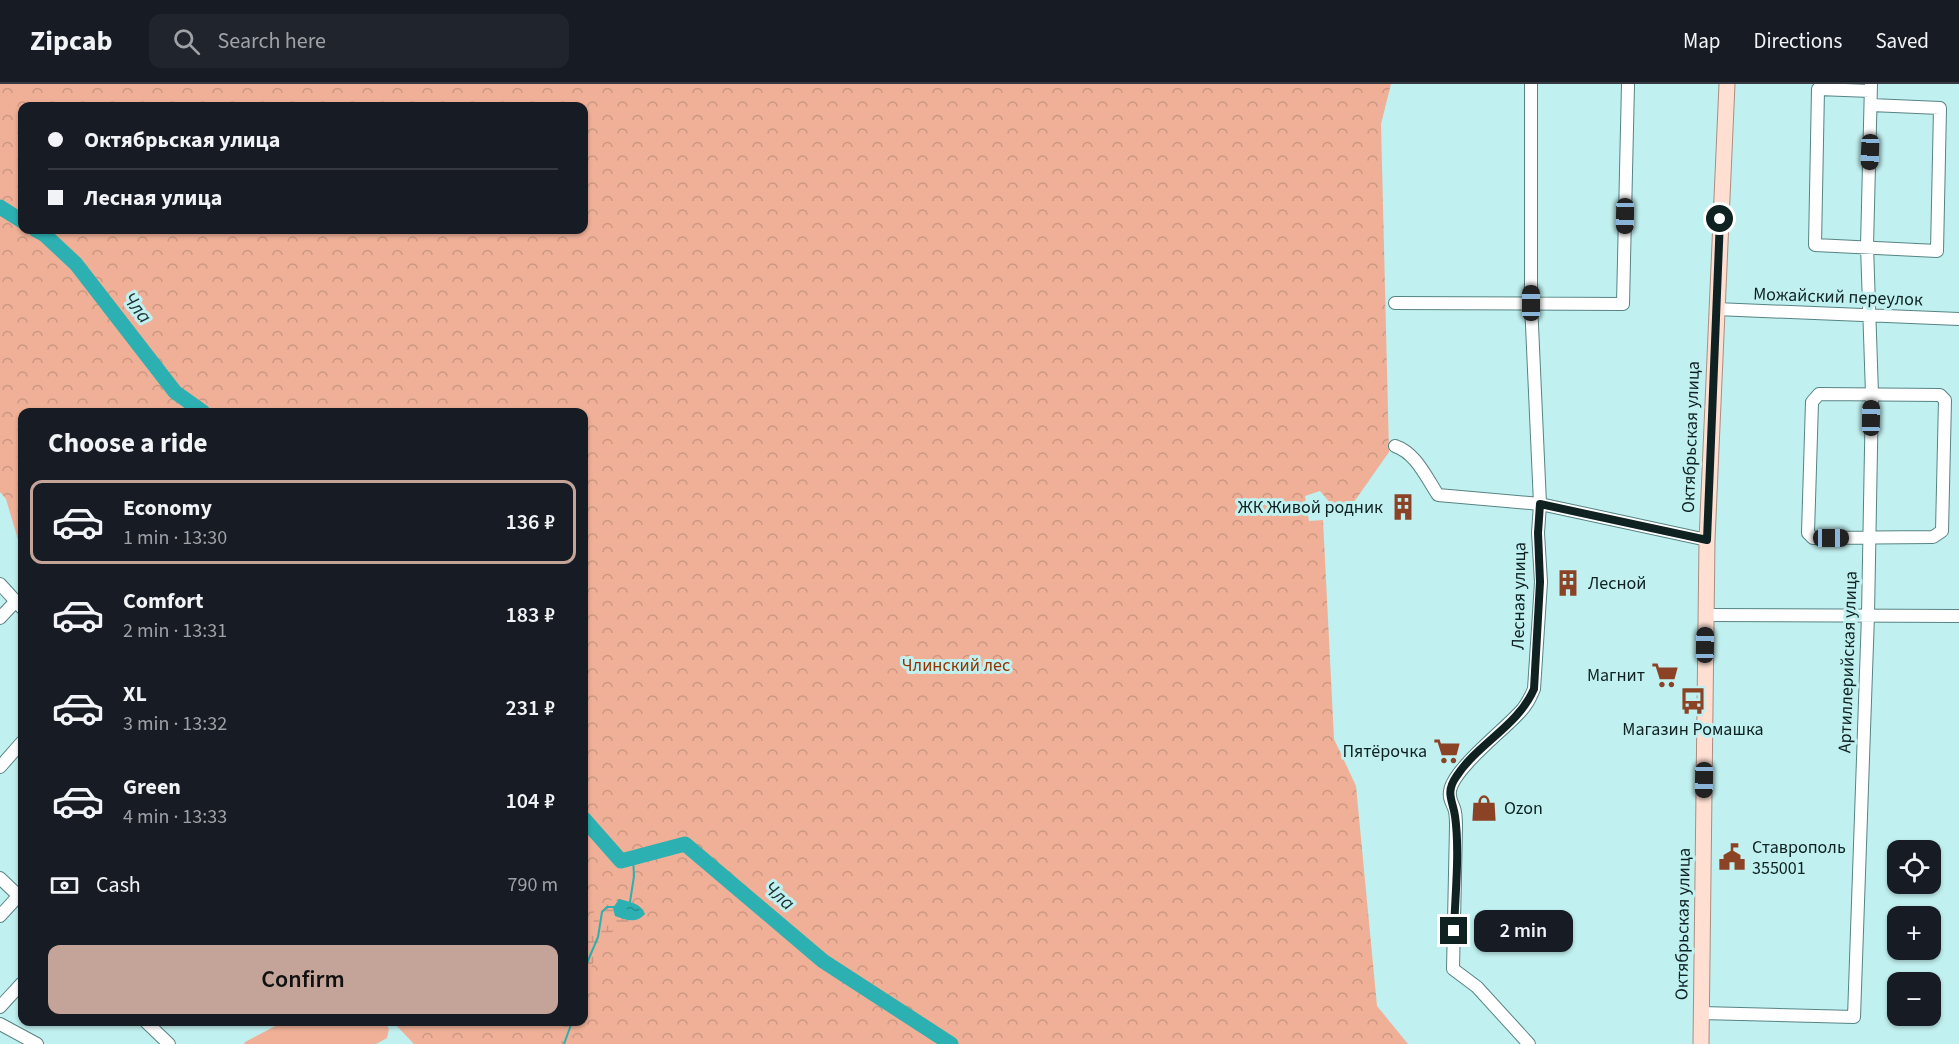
<!DOCTYPE html>
<html lang="en">
<head>
<meta charset="utf-8">
<style>
	body { margin:0; font-family:"Source Sans 3",sans-serif; background:#20242c; color:#f1f3f6; height:100vh; display:flex; flex-direction:column; font-size:22px; white-space:nowrap }
	* { box-sizing:border-box; margin:0 }
	p { font-size:20px; color:#9ea1a6 }
	.icon { flex:none; width:33px; height:33px; fill:none; stroke:currentColor; stroke-width:2; stroke-linecap:round; stroke-linejoin:round }
	.map { position:relative; flex:1; overflow:hidden }
	.side { position:absolute; left:18px; top:324px; width:570px; height:618px; display:flex; flex-direction:column; background:#171b24; border-radius:12px; box-shadow:0 2px 4px #0004 }
	.side>* { flex:none }
	.guide { position:absolute; left:18px; top:18px; width:570px; height:132px; border-radius:12px; box-shadow:0 2px 4px #0004; display:grid; align-content:center; height:132px; padding:0 30px; background:#171b24 }
	.controls { position:absolute; left:1887px; top:756px; display:grid; gap:12px }
	.controls a { display:grid; place-items:center; width:54px; height:54px; border-radius:12px; background:#171b24; box-shadow:0 2px 4px #0004; font-size:30px }
	.end { position:absolute; width:27px; height:27px; margin:-14px; border:8px solid #0f2121; background:#fff; box-shadow:0 0 0 3px #fff }
	.from { border-radius:50% }
	.bubble { position:absolute; height:42px; border-radius:12px; background:#171b24; box-shadow:0 2px 4px #0004; font-size:20px; font-weight:600; line-height:42px; text-align:center }
	.car { position:absolute; width:18px; height:36px; margin:-18px -9px; border-radius:8px; box-shadow:0 0 4px 2px #0007; background:linear-gradient(#222 24%,#8ab4d8 0 40%,#222 0 76%,#8ab4d8 0 86%,#222 0) }
	.guide b { display:flex; align-items:center; gap:21px; height:57px; font-size:22px }
	.guide b+b { border-top:2px solid #363941 }
	.guide i { width:15px; height:15px; background:#f1f3f6 }
	ul { padding:0; list-style:none }
	li { display:flex; align-items:center; gap:18px; height:84px; margin:0 12px 9px; padding:0 18px; border:3px solid transparent; border-radius:12px }
	li div { flex:1 }
	li b { display:block; font-size:22px }
	li em { font-style:normal; font-weight:600 }
	li.active { border-color:#c4a498 }
	li>.icon { width:54px; height:54px; stroke-width:1.5 }
	h2 { padding:0 30px; font-size:27px; line-height:72px }
	.pay { display:flex; align-items:center; gap:15px; height:66px; padding:0 30px; font-size:22px }
	.pay p { margin-inline-start:auto }
	.cta { display:flex; gap:12px; margin-top:auto; padding:12px 30px }
	.cta a { flex:1; height:69px; border-radius:12px; background:#c4a498; color:#111; font-size:24px; font-weight:600; line-height:69px; text-align:center }
	header { display:flex; align-items:center; gap:36px; box-sizing:border-box; height:84px; padding:0 30px; background:#171b24; border-bottom:2px solid #363941 }
	header strong { font-size:28px }
	nav { display:flex; gap:33px; margin-inline-start:auto; font-size:21px }
	.search { width:420px; height:54px; background:#20242c; display:flex; align-items:center; gap:15px; box-sizing:border-box; padding:0 21px; border-radius:12px; color:#9ea1a6; font-size:22px }
	.map>svg:first-child { display:block }
	.forest { fill:url(#forest-crowns); fill-rule:evenodd }
	.wetland { fill:url(#wetland-marsh) }
	.garden { fill:#efb097 }
	.water { fill:url(#water-ripples) }
	.lines { fill:none; stroke-linecap:round; stroke-linejoin:round }
	.stream { stroke:#2cb0b1; stroke-width:2 }
	.river { stroke:#2cb0b1; stroke-width:15 }
	.minor-casing { stroke:#578383; stroke-width:14 }
	.major-casing { stroke:#aa8e81; stroke-width:17 }
	.minor { stroke:#fff; stroke-width:12 }
	.major { stroke:#fedfd2; stroke-width:15 }
	.route { stroke:#0f2121; stroke-width:8 }
	.labels { text-anchor:middle; dominant-baseline:central; stroke-width:6; stroke-linejoin:round; paint-order:stroke }
	.street-label { font-size:18px; fill:#0f2121; stroke:#c1f0f0 }
	.poi-label { font-size:18px; fill:#0f2121; stroke:#c1f0f0; text-anchor:end }
	.park-label { font-size:18px; fill:#933500; stroke:#c1f0f0 }
	.water-label { font-size:20px; font-style:italic; fill:#203535; stroke:#c1f0f0 }
</style>
</head>
<body>
<header>
<strong>Zipcab</strong>
<div class="search"><svg class="icon" aria-label="search" viewBox="0 0 24 24"><circle cx="10" cy="10" r="6"/><path d="M15 15l6 6"/></svg>Search here</div>
<nav><a>Map</a><a>Directions</a><a>Saved</a></nav>
</header>
<div class="map">
<svg width="1959" height="960" viewBox="0 0 1959 960">
	<defs>
		<pattern id="forest-crowns" width="20" height="18" patternUnits="userSpaceOnUse" patternTransform="scale(1.5)"><rect width="20" height="18" fill="#efb097"/><path d="M2 6a3 3 0 1 1 6 0M12 15a3 3 0 1 1 6 0" fill="none" stroke="#cc9782"/></pattern>
		<pattern id="wetland-marsh" width="20" height="14" patternUnits="userSpaceOnUse" patternTransform="scale(1.5)"><rect width="20" height="14" fill="#efb097"/><path d="M1 5h8M5 5V1M11 12h8M15 12V8" fill="none" stroke="#cc9782"/></pattern>
		<pattern id="water-ripples" width="26" height="14" patternUnits="userSpaceOnUse" patternTransform="scale(1.5)"><rect width="26" height="14" fill="#2cb0b1"/><path d="M2 4q2-2 4 0t4 0M15 11q2-2 4 0t4 0" fill="none" stroke="#248f90"/></pattern>
	</defs>
	<rect width="100%" height="100%" fill="#c1f0f0"/>
	<path class="forest" d="M0,0h1391l-10,40 8,328 -35,50 -22,3 -12,-14 -15,5 4,25 14,-1 11,219 22,47 21,220 31,38h-994l-21,-22h191v-610h-562v141l-16,-54 -6,-7zM22,22h562v124h-562z"/>
	<path class="wetland" d="M617,814l30,10c-4,23 -24,13 -40,28l-19,37 -4,26v-47l10,-27 -1,-12 12,-10z
		M565,938h13l-9,22h-12z"/>
	<path class="garden" d="M283,938h102l4,7 -2,9 -11,6h-132l1,-2z"/>
	<path class="water" d="M619,815c10,3 22,4 26,15 -9,10 -19,6 -30,2l-2,-8z"/>
	<g class="lines">
		<path class="stream" d="M630,818l4,-26 -1,-19
			M584,886l14,-33 4,-25 5,-5h9
			M564,960l8,-22"/>
		<path class="river" d="M0,123l22,14
			M36,146l9,5 31,29 99,128 28,20
			M584,735l37,42 64,-17 138,117 128,83"/>
		<defs>
			<path id="minor" d="M1871,21l69,3 -3,143 -122,-6 3,-156 53,2
				M1395,219l228,1 5,-220
				M1716,225l243,10
				M1819,310l121,1 5,5 -3,131 -9,6 -120,1 -5,-5 4,-131z
				M1395,362c21,7 31,31 43,49l102,9 167,36
				M0,500l22,24
				M1706,531l253,1
				M0,534l16,-17
				M0,683l22,-25
				M0,794l22,21
				M0,832l22,-24
				M0,923l22,-24
				M1701,929l153,4 14,-402 4,-221 -5,-148 4,-162
				M146,938l23,22
				M0,940l37,20
				M1529,960l-52,-57 -24,-18 3,-143c0,-5 0,-13 -2,-18 -3,-7 -5,-10 -4,-17 3,-22 54,-61 70,-79 7,-7 10,-14 14,-23l7,-107 -3,-49 2,-29 -9,-201v-219"/>
			<path id="major" d="M1701,960l6,-504 20,-456"/>
		</defs>
		<use href="#minor" class="minor-casing"/>
		<use href="#major" class="major-casing"/>
		<use href="#minor" class="minor"/>
		<use href="#major" class="major"/>
	</g>
	<g class="lines">
		<path class="route" d="M1454,847c1,-35 6,-80 1,-115 -2,-15 -10,-23 1,-39 21,-33 62,-51 78,-88l6,-107 -2,-49 2,-29 167,36 13,-321"/>
	</g>
	<defs>
		<symbol id="building-bare" viewBox="-9 -9 18 18"><path d="M-4-6H4V6H1V3H-1V6H-4ZM-2.5-4.3h1.7v1.8h-1.7ZM.8-4.3h1.7v1.8H.8ZM-2.5-1h1.7V.8h-1.7ZM.8-1h1.7V.8H.8Z" fill="#8c4325" stroke="#c1f0f0" stroke-width="2.5" paint-order="stroke"/></symbol>
		<symbol id="supermarket-bare" viewBox="-9 -9 18 18"><path d="M-6-5.5h2.5l.6 2H6L4.5 2H-2.5L-4.4-4H-6ZM-1.5 3.2a1.3 1.3 0 1 0 .1 0ZM3 3.2a1.3 1.3 0 1 0 .1 0Z" fill="#8c4325" stroke="#c1f0f0" stroke-width="2.5" paint-order="stroke"/></symbol>
		<symbol id="bus-bare" viewBox="-9 -9 18 18"><path d="M-5-6H5V4H4V6H2V4H-2V6H-4V4H-5ZM-3.5-4V0h7V-4ZM-3.5 1.2v1.5H-2V1.2ZM2 1.2v1.5H3.5V1.2Z" fill="#8c4325" stroke="#c1f0f0" stroke-width="2.5" paint-order="stroke"/></symbol>
		<symbol id="shop-bare" viewBox="-9 -9 18 18"><path d="M-5-2.5h2.3a2.7 3.5 0 0 1 5.4 0H5L5.5 6h-11ZM-1.5-2.5h3a1.5 2.3 0 0 0-3 0Z" fill="#8c4325" stroke="#c1f0f0" stroke-width="2.5" paint-order="stroke"/></symbol>
		<symbol id="civic-bare" viewBox="-9 -9 18 18"><path d="M-.6-6.5H3V-4.5H.6V-3L4-1V1h2V6H-6V1h2V-1L-.6-3ZM-1.2 2.5V6h2.4V2.5Z" fill="#8c4325" stroke="#c1f0f0" stroke-width="2.5" paint-order="stroke"/></symbol>
	</defs>
	<g fill-rule="evenodd">
		<use href="#building-bare" x="1384" y="404" width="38" height="38"/>
		<use href="#building-bare" x="1549" y="480" width="38" height="38"/>
		<use href="#supermarket-bare" x="1646" y="572" width="38" height="38"/>
		<use href="#bus-bare" x="1674" y="598" width="38" height="38"/>
		<use href="#supermarket-bare" x="1428" y="648" width="38" height="38"/>
		<use href="#shop-bare" x="1465" y="705" width="38" height="38"/>
		<use href="#civic-bare" x="1713" y="754" width="38" height="38"/>
	</g>
	<g class="labels">
		<g class="street-label">
			<text transform="translate(1838 213) rotate(2)">Можайский переулок</text>
			<text transform="translate(1691 353) rotate(-88)">Октябрьская улица</text>
			<text transform="translate(1519 512) rotate(-89)">Лесная улица</text>
			<text transform="translate(1848 578) rotate(-88)">Артиллерийская улица</text>
			<text transform="translate(1683 840) rotate(-89)">Октябрьская улица</text>
		</g>
		<g class="poi-label">
			<text x="1383" y="423">ЖК Живой родник</text>
			<text x="1588" y="499" text-anchor="start">Лесной</text>
			<text x="1645" y="591">Магнит</text>
			<text x="1693" y="645" text-anchor="middle">Магазин Ромашка</text>
			<text x="1427" y="667">Пятёрочка</text>
			<text x="1504" y="724" text-anchor="start">Ozon</text>
			<text x="1752" y="763" text-anchor="start">Ставрополь<tspan x="1752" dy="21">355001</tspan></text>
		</g>
		<g class="park-label">
			<text x="956" y="581">Члинский лес</text>
		</g>
		<g class="water-label">
			<text transform="translate(137 224) rotate(52)">Чла</text>
			<text transform="translate(779 812) rotate(40)">Чла</text>
		</g>
	</g>
</svg>
<div class="controls">
<a><svg class="icon" aria-label="locate" viewBox="0 0 24 24"><circle cx="12" cy="12" r="6"/><path d="M12 2v4M12 18v4M2 12h4M18 12h4"/></svg></a>
<a>+</a>
<a>−</a>
</div>
<i class="end from" style="left:1720px;top:135px"></i>
<i class="end" style="left:1454px;top:847px"></i>
<div class="bubble" style="left:1474px;top:826px;width:99px">2 min</div>
<i class="car" style="left:1870px;top:68px;rotate:182deg"></i>
<i class="car" style="left:1625px;top:132px;rotate:181deg"></i>
<i class="car" style="left:1531px;top:219px;rotate:0deg"></i>
<i class="car" style="left:1871px;top:334px;rotate:1deg"></i>
<i class="car" style="left:1831px;top:454px;rotate:90deg"></i>
<i class="car" style="left:1705px;top:561px;rotate:1deg"></i>
<i class="car" style="left:1704px;top:696px;rotate:181deg"></i>
<div class="guide">
<b><i class="from"></i>Октябрьская улица</b>
<b><i></i>Лесная улица</b>
</div>
<section class="side">
<h2>Choose a ride</h2>
<ul>
<li class="active"><svg class="icon" aria-label="car" viewBox="0 0 24 24"><path d="M5 17H2v-5l4-1 3-4h7l3 4 3 1v5h-3M9 17h6M6 11h13"/><circle cx="7" cy="17" r="2"/><circle cx="17" cy="17" r="2"/></svg><div><b>Economy</b><p>1 min · 13:30</p></div><em>136 ₽</em></li>
<li><svg class="icon" aria-label="car" viewBox="0 0 24 24"><path d="M5 17H2v-5l4-1 3-4h7l3 4 3 1v5h-3M9 17h6M6 11h13"/><circle cx="7" cy="17" r="2"/><circle cx="17" cy="17" r="2"/></svg><div><b>Comfort</b><p>2 min · 13:31</p></div><em>183 ₽</em></li>
<li><svg class="icon" aria-label="car" viewBox="0 0 24 24"><path d="M5 17H2v-5l4-1 3-4h7l3 4 3 1v5h-3M9 17h6M6 11h13"/><circle cx="7" cy="17" r="2"/><circle cx="17" cy="17" r="2"/></svg><div><b>XL</b><p>3 min · 13:32</p></div><em>231 ₽</em></li>
<li><svg class="icon" aria-label="car" viewBox="0 0 24 24"><path d="M5 17H2v-5l4-1 3-4h7l3 4 3 1v5h-3M9 17h6M6 11h13"/><circle cx="7" cy="17" r="2"/><circle cx="17" cy="17" r="2"/></svg><div><b>Green</b><p>4 min · 13:33</p></div><em>104 ₽</em></li>
</ul>
<div class="pay"><svg class="icon" aria-label="cash" viewBox="0 0 24 24"><path d="M3 7h18v10H3z"/><circle cx="12" cy="12" r="2"/></svg>Cash<p>790 m</p></div>
<div class="cta"><a>Confirm</a></div>
</section>
</div>
</body>
</html>
